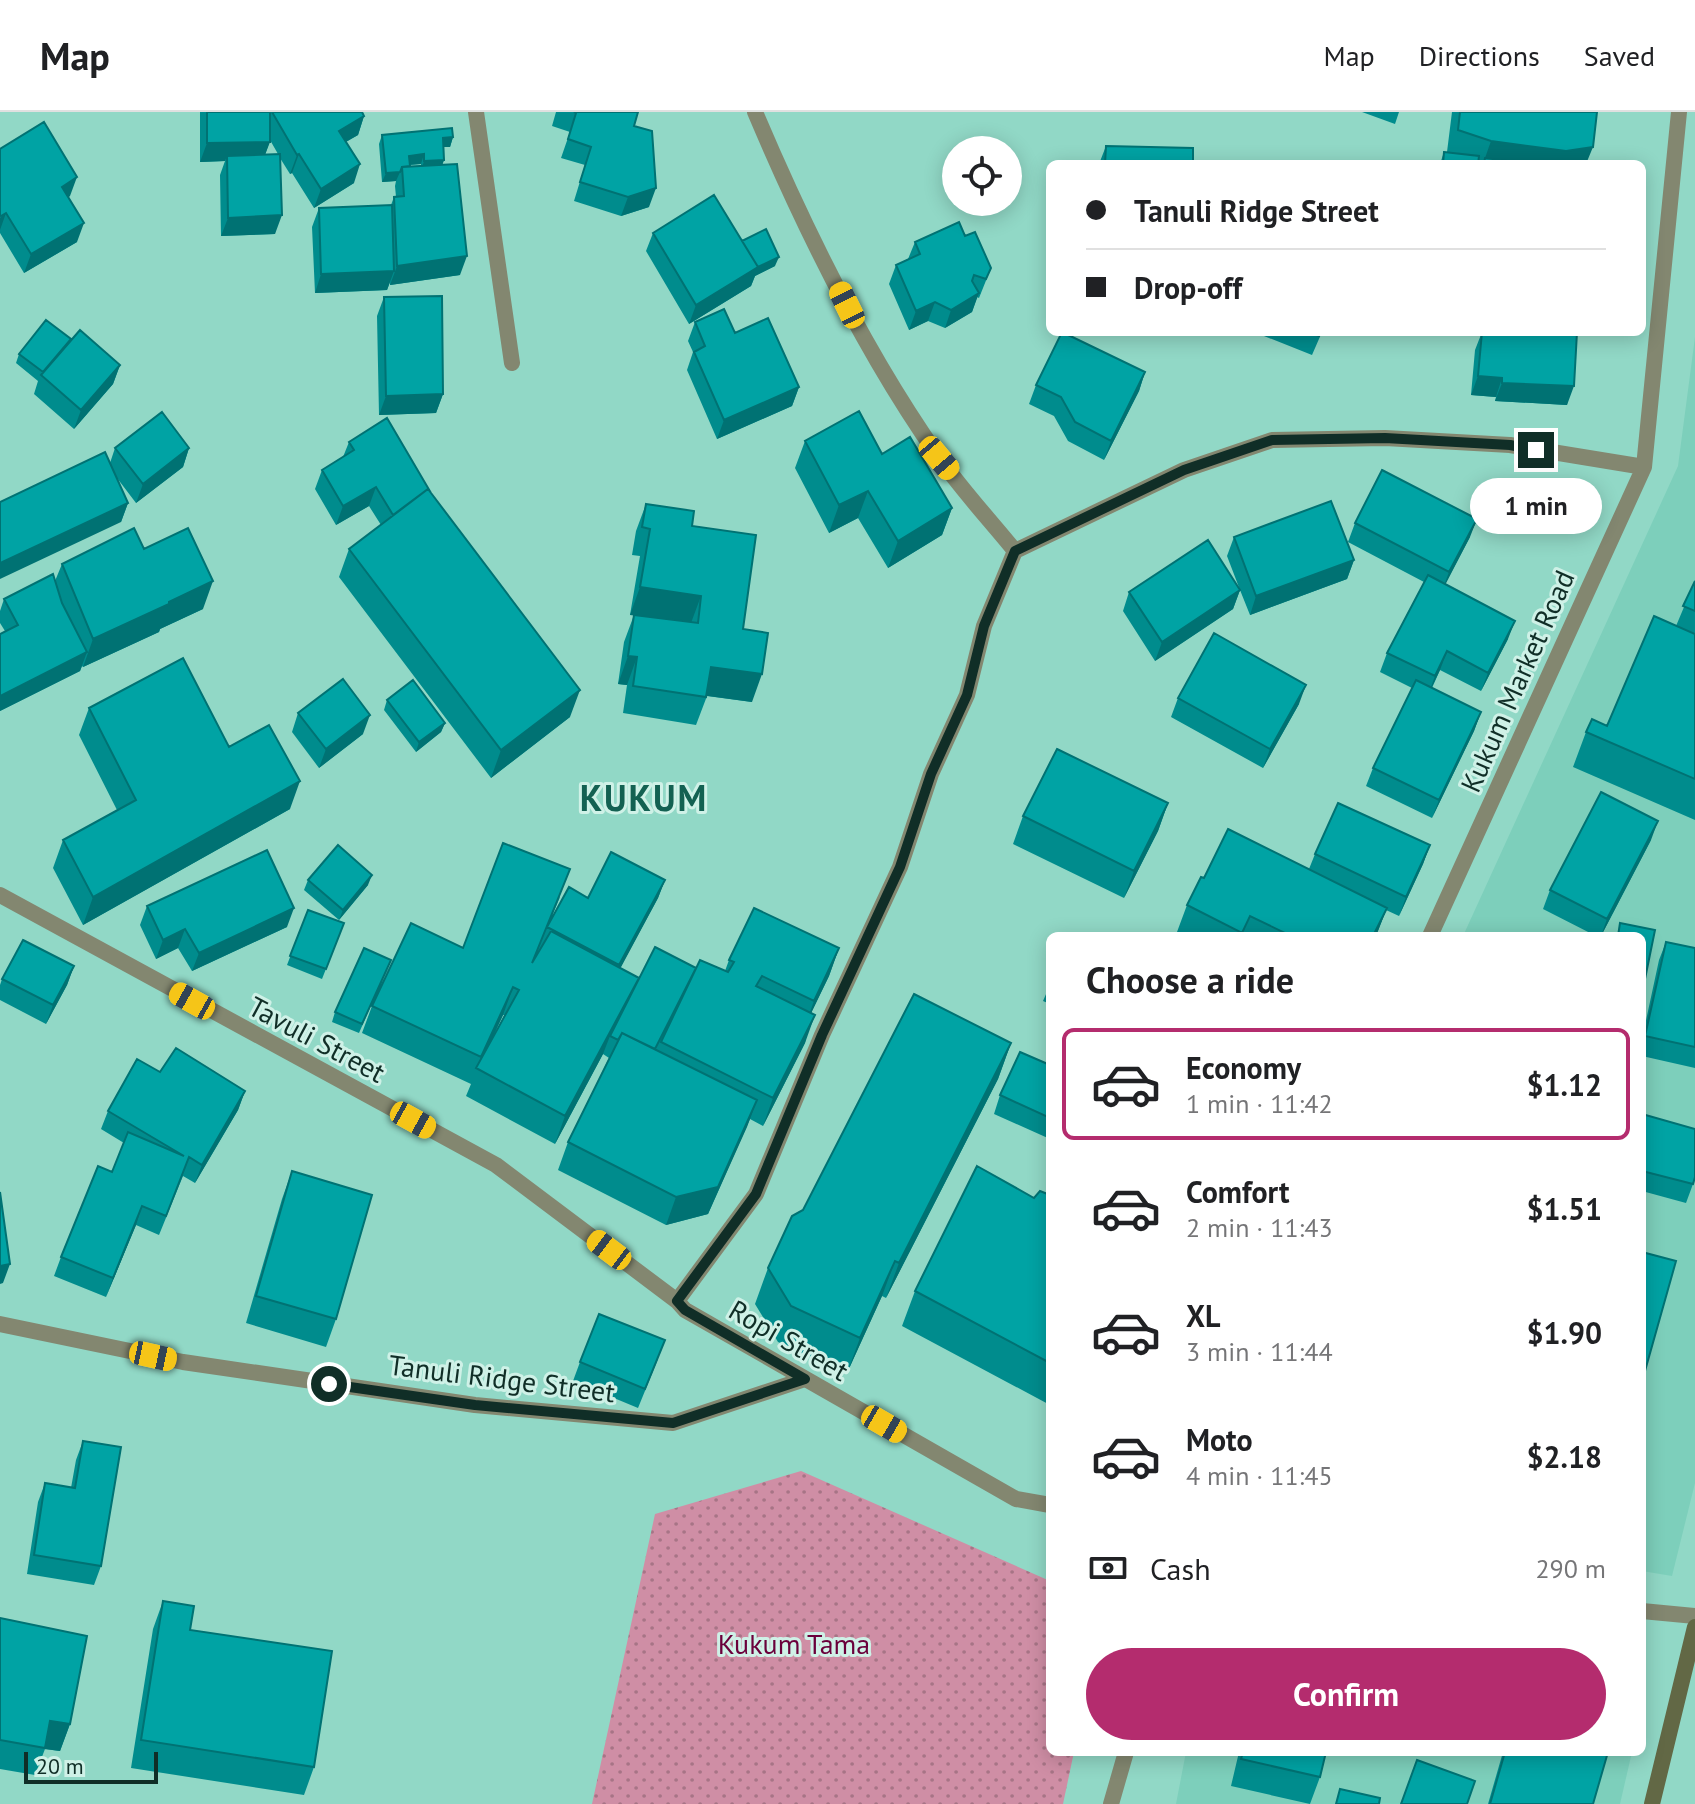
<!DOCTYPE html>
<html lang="en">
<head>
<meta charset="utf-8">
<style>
	body { margin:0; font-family:"PT Sans",sans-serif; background:#f2f2f2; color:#202124; height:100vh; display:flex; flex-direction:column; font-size:30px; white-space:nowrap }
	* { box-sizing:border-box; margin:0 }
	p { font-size:26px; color:#757577 }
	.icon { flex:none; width:44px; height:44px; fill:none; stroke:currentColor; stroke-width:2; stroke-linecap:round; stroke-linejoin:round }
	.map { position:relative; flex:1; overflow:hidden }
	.drawer { position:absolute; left:1046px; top:820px; width:600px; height:824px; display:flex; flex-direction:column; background:#fff; border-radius:12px; box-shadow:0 4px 20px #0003 }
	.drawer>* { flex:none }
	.guide { position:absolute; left:1046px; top:48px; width:600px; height:176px; border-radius:12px; box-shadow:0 4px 20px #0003; display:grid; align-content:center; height:176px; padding:0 40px; background:#fff }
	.tools { position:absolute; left:942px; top:24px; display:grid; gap:16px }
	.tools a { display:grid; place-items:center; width:80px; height:80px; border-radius:50%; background:#fff; box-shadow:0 4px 20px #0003; font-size:40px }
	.scale { position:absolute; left:24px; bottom:20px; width:134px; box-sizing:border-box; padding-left:8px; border:4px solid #102e27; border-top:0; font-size:22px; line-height:28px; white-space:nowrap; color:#102e27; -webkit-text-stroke:6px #cff1e7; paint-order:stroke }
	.end { position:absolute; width:36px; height:36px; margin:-18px; border:10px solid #102e27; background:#fff; box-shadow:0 0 0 4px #fff }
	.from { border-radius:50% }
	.bubble { position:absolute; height:56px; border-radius:28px; background:#fff; box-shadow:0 4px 20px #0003; font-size:26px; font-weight:600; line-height:56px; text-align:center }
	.car { position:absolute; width:24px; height:48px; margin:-24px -12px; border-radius:10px; box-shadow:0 0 6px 2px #0007; background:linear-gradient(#f5c518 24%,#345 0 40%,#f5c518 0 76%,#345 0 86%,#f5c518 0) }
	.guide b { display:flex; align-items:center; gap:28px; height:76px; font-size:30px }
	.guide b+b { border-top:2px solid #e0e0e0 }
	.guide i { width:20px; height:20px; background:#202124 }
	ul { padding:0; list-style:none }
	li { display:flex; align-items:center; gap:24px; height:112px; margin:0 16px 12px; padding:0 24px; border:4px solid transparent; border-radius:12px }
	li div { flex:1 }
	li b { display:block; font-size:30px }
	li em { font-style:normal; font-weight:600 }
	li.active { border-color:#b42c6e }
	li>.icon { width:72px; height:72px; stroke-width:1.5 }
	h2 { padding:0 40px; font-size:36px; line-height:96px }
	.pay { display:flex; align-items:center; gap:20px; height:88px; padding:0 40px; font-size:30px }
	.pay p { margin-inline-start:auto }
	.primary-button { display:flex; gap:16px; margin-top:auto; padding:16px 40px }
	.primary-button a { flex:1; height:92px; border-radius:48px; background:#b42c6e; color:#fff; font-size:32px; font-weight:600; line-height:92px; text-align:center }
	header { display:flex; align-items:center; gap:48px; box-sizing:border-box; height:112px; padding:0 40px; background:#fff; border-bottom:2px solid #e0e0e0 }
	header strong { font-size:38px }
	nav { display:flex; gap:44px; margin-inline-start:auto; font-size:28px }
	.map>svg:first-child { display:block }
	.built { fill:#7dcfbb }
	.grass { fill:url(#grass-dots) }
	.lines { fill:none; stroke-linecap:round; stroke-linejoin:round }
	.street { stroke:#838770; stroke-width:16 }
	.secondary { stroke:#626845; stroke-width:16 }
	.wall { fill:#008c8d; fill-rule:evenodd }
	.shaded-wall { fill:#007273 }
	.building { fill:#00a3a4; stroke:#007273; stroke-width:2 }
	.route { stroke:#102e27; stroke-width:10 }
	.labels { text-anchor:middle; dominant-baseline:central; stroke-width:6; stroke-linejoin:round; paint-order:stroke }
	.street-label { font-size:28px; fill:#102e27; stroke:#cff1e7 }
	.park-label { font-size:28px; fill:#6a003b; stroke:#cff1e7 }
	.district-label { font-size:36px; font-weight:bold; letter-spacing:2px; fill:#136152; stroke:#cff1e7 }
</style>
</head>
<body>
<header>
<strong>Map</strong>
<nav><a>Map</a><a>Directions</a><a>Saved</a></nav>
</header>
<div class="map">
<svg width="1695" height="1692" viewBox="0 0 1695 1692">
	<defs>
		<pattern id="grass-dots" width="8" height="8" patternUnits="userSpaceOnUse" patternTransform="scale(2)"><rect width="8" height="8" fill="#cf8ea5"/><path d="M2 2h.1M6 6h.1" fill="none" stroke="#a77486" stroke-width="1.8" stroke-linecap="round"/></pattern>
	</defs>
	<rect width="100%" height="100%" fill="#91d8c6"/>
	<path class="built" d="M1695,225v1146l-23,93 -30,-5v-635h-179l215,-470z
		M1186,1640h446l-12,52h-444z"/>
	<path class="grass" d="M801,1359l249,110v171h24l-11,52h-471l63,-290z"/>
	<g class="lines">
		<path class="street" d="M476,0l36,251
			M755,0c50,118 109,239 183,344 23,33 51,63 77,95l169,-81 88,-30 113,-2 125,7 134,22
			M0,783l496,270 181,136 8,9 331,189 34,6
			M1430,824l214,-469 35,-355
			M677,1189l79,-107 66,-159 78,-168 31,-93 36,-79 17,-69 31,-75
			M0,1212l183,38 292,43 198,18 132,-44
			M1642,1499l53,5
			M1111,1692l15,-52"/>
		<path class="secondary" d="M1652,1692l43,-177"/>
	</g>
	<path class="wall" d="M200,0h162l2,4 -6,19 -12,7 8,41 -40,25 -22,-35 -2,1 -10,-16 -5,76 -54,2 -1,-61 5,-14 -25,1zM270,28l8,14 -13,1z
		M556,0h82l-4,14 15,81 -28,9 -47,-15 11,-36 -24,-7 9,-26 -18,-6z
		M1362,0h37l-4,12z
		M1452,0h145l-11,52h-146l4,-12h3z
		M382,23l71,2 -3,10h-7l1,13 -2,4 18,111 -70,10v-3l-3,8 -72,3 -3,-66 7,-19 72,-3 3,-8h2l-1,-11 1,-5 -14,1 -3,-38zM421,52v2h-11v-1z
		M1106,34l87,18h-94z
		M0,37l70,47 -2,1 9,45 -53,31 -24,-40z
		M653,121l89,8 33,25 -20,10 -4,10 -62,38 -43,-73z
		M965,124l26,32 -12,30 -2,-1 -5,15 -27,16 -17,-7 -19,9 -20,-46 7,-19 12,-6 7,-17z
		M384,185l59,97 -7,19 -57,2 -2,-99z
		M695,210l40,11 64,54 -7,19 -75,33 -30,-69 6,-18 -5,-11z
		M1254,220h68l-10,23z
		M1482,220l17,1v-1h78l-10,73 -72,-4 1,-4 -25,-2 4,-45z
		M71,227l49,26 -7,19 -39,45 -40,-35 4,-13 -22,-18 3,-9z
		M1145,260l-6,19 -35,69 -36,-19 -14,-25 -25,-12 7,-19z
		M805,329l77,13 70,54 -10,27 -54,33 -30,-50 -29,15 -34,-65z
		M349,330l82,51 139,224 -79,61 -152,-201 10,-28 32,-24 -12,-19 -33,19 -21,-36 7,-19 21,-13z
		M115,336h74l-6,19 -47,36 -19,-25 11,25 -7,19 -11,-59z
		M646,392l46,22 51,103 9,73 -45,-6 -11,29 -73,-12 4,-28 -9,-1 6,-42 10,-27h-4l10,-59 -8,-1 4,-24z
		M1355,411l115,14 -25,47 63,55 -27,52 -41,-21 -8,18 49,24 -7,19 -42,87 -66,-32 7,-18 39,-80 -32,-16 7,-19 37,-71 -76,-40z
		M1234,425l120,23 -7,19 -97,36 -10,-25 -7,19 -78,52 -32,-50 6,-19 111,-2 -13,-34z
		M144,437l59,60 -43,20 -1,3 -76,35 -1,-1 -2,5 -80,40v-77l5,-3 -5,-8v-12l4,-12 51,-18 7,-17z
		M1695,469v239l-122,-53 13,-35 21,-6 69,-100z
		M1178,586l121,6 -36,64 -92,-51z
		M387,588l58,23 -4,9 -25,20 -32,-42z
		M89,596l140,39 61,62 -207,116 -30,-57 10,-28 54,-30 -38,-75z
		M298,601l65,21 -44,34 -27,-36z
		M1168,691l-10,28 -34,67 -111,-54 10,-28z
		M1651,728l-50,96h-5l-53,-27 7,-19z
		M1430,733l-7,19 -24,52 -13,-6 -10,26h-192l-7,-4 10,-27 17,-27 105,-9 6,-15z
		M308,768l60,5 -29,35 -35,-30z
		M665,768l-7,18 -38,70 19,10 57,-10 29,3 4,-11 110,-12 -10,28 -18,37 -6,30 -42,83 -13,-7 -42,95 -42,11 -108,-55 10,-28 41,-84 -6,-4 -48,90 -89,-48 5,-12 -109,-51 10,-27 91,-58 97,-51 -11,26 39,-25zM503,903h2l-15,28z
		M147,794l140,21 -95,44 -14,-23 -22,11 -16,-34z
		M308,798l36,13 -22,56 -35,-14z
		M1666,830l29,6v120l-53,-12v-17l17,-79z
		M391,848l-32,73 -27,-11 3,-10z
		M74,854l-7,19 -21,39 -46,-24v-15l2,-6z
		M1050,873v19l-7,-3z
		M1011,931l-13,36 -112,219 -4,-2 -35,77 -69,-31 -23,-38 13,-36 35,-58z
		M1050,953v74l-56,-25 6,-19z
		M160,960l85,19 -7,19 -43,73 -12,-7 -24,59 -23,-10 -30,72 -52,-21 7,-19 51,-85 12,-29 -23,-14 7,-18z
		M1642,1002l51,70 -7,19 -44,-12z
		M292,1059l44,148 -10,28 -80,-24 36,-124z
		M1050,1083v210l-148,-79 13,-35 119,-93z
		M658,1247l-20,49 -65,-27 7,-19z
		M83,1329l18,125 -7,19 -67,-11 11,-72 7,-19 26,5 5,-28z
		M163,1489l27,29 124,137 -10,28 -173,-27 22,-139z
		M0,1506l70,106 -10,27 -15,-2 -10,26 -35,-6z
		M1239,1640h87l-6,25 -10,27 -79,-18z
		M1503,1640h105l-15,52h-105z"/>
	<path class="shaded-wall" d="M364,4l-6,19 -25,14 6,-18z
		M453,25l-3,10h-11l4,-9z
		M1491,29l102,6 -7,17h-102l1,-6z
		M270,30l-7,18 -36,-4 -2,5 -25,1 7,-19z
		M299,42l-7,19 -2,1 7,-19z
		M424,42l-3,10 -16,1 4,-9z
		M444,48l-3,9 -20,2 3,-10z
		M360,52l-6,19 -40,25 7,-19z
		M400,60l-4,9 -14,1 4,-9z
		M77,65l-7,19 -15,10 7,-19z
		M656,76l-7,19 -28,9 7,-19z
		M6,101l-6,17v-12z
		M282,103l-7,19 -54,2 7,-18z
		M84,111l-7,19 -53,31 7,-19z
		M467,144l-7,19 -70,10 7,-19z
		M779,145l-4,9 -20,10 -4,10 -62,38 7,-19 59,-36z
		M394,159l-7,19 -72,3 6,-19z
		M979,181l-7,19 -27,16 6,-18z
		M935,190l-7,19 -19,9 7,-19z
		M120,253l-7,19 -39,45 7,-19z
		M1145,260l-6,19 -35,69 7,-19z
		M1478,264l24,2 -6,19 -25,-2z
		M1502,271l72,3 -7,19 -72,-4z
		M799,275l-7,19 -75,33 7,-19z
		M443,282l-7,19 -57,2 7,-19z
		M189,336l-6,19 -47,36 7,-19z
		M376,375l-7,19 -33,19 7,-19z
		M868,379l-10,27 -29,15 10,-28z
		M128,391l-7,19 -121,57v-16z
		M952,396l-10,27 -54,33 10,-27z
		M1477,407l-7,18 -28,54 7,-19z
		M1354,448l-7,19 -97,36 6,-19z
		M213,469l-10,28 -43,20 -1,3 -76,35 10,-28z
		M640,475l61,9 -10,27 -61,-8z
		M1240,478l-7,19 -78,52 7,-19z
		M1515,509l-7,18 -27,52 7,-18z
		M1447,539l-7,19 -12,25 7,-19z
		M87,540l-7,19 -80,40v-15z
		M628,544l9,1 -10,28 -9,-1z
		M711,555l51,7 -10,28 -51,-7z
		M1306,573l-7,19 -36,64 7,-19z
		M580,578l-10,27 -79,61 10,-28z
		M1481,600l-7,19 -42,87 7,-18z
		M370,603l-7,19 -44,34 7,-19z
		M445,611l-4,9 -25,20 3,-10z
		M300,669l-10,28 -207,116 10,-28z
		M1168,691l-10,28 -34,67 10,-27z
		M1658,709l-7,19 -50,96 6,-17z
		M1430,733l-7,19 -24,52 7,-19z
		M372,763l-4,10 -29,35 4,-10z
		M665,768l-7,18 -46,86 7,-19z
		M294,796l-7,19 -95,44 7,-18z
		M1387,796l-11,28h-3z
		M185,817l-7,19 -22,11 7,-19z
		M839,836l-10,28 -25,52 10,-27z
		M74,854l-7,19 -21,39 7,-19z
		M639,866l-29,58 -7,18 -48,90 10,-28z
		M513,875l-10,28 -25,54h-1l4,-12z
		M815,903l-10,28 -42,83 10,-28z
		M1011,931l-13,36 -112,219 13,-35z
		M245,979l-7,19 -43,73 7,-18z
		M757,988l-10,27 -39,87 -42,11 10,-28z
		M142,1094l-6,19 -30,72 7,-19z
		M895,1149l-13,35 -35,77 13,-35z
		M10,1152l-7,19 -3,1v-18z
		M50,1609l20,3 -10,27 -15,-2z"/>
	<path class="building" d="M207,0h63v30l-63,1z
		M272,0h90l2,4 -25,15 21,33 -39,25 -22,-35 -2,1z
		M574,0h64l-4,14 18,5 4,57 -28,9 -48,-15 11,-35 -23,-8 8,-26z
		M1460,0h137l-4,35 -27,4 -75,-10 -33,-11z
		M44,10l33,55 -15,10 22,36 -53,31 -25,-41 -5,3 -1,-1v-66z
		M452,16l1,9 -10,1 1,22 -20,1v-7l-15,2 1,10 -8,1 -2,5 -14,1 -4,-38z
		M1106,34l87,2v16h-88z
		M1444,40l35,4 -1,8h-35z
		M280,42l2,61 -54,3 -1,-62z
		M1485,46l47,6h-48z
		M457,52l10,92 -70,10 -3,-69 10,-1 -2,-29z
		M714,83l44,72 -62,38 -43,-72z
		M392,93l2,66 -73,3 -2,-66z
		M959,110l6,14 10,-4 16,36 -5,11 -12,-4 -2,6 7,12 -28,17 -16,-8 -19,9 -20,-46 24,-11 -5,-12z
		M766,117l13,28 -21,10 -16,-26z
		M442,184l1,98 -57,2 -2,-99z
		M724,197l11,24 33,-15 31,69 -75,33 -30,-68 11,-6 -10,-24z
		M46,208l25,19 -28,33 -24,-18z
		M80,218l40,35 -39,45 -40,-35z
		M1062,220l83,40 -34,69 -36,-19 -14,-25 -25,-12z
		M1308,220h13l-2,4z
		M1482,220l23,2v-2h72l-3,54 -72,-3v-5l-24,-2z
		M859,299l23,43 28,-17 42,71 -54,33 -30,-50 -29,14 -34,-64z
		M162,300l27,36 -46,36 -28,-36z
		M387,306l44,75 -3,-4 -35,26 -17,-28 -33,19 -21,-36 32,-20 -5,-8z
		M105,340l23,51 -128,60v-61z
		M1382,358l95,49 -28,53 -94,-49z
		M428,377l152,201 -79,60 -152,-201z
		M1331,389l23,59 -98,36 -22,-59z
		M646,392l48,7 -2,15 64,9 -13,94 25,4 -6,41 -51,-7 -5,30 -73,-11 4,-29 -9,-1 6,-41 64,8 3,-27 -61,-9 10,-58 -8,-2z
		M134,416l10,21 44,-21 25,53 -44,21v2l-76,35 -31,-75z
		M1208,428l32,50 -78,52 -33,-50z
		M53,462l9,29 25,49 -87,44v-62l18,-9 -14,-26z
		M1428,463l87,46 -27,52 -41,-22 -12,25 -48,-23z
		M1695,469v30l-12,-5z
		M1654,504l41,18v145l-109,-47 6,-13 15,7z
		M1214,521l92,52 -36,64 -92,-51z
		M183,546l46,89 40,-22 31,56 -207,116 -30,-57 73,-40 -47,-92z
		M343,567l27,36 -44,34 -28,-36z
		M413,568l32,43 -26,19 -32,-42z
		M1416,568l65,32 -42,88 -66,-32z
		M1057,637l111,54 -34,68 -111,-55z
		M1601,680l57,29 -51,98 -57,-29z
		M1338,691l92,42 -24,52 -91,-43z
		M1228,717l159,79 -14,28h-82l-41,-20 -8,17 -55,-28 14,-28 3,1z
		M503,731l67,26 -38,94 19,-32 88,47 -74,138 -89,-48 43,-78 -6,-3 -32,70 -109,-51 39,-83 52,25z
		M338,733l34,30 -29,35 -35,-30z
		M267,738l27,58 -95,45 -14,-24 -22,11 -16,-34z
		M611,740l54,28 -46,85 -72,-38 22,-40 19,11z
		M754,796l85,40 -25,53 -52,-25 -6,10 59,29 -42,83 -112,-56 39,-82 28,12 6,-10 -5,-2z
		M308,798l36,13 -18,46 -36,-13z
		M1620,811l35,7 -10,49 -3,-1v-42h-24z
		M23,828l51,26 -21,39 -51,-26z
		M1666,830l29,6v99l-50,-11z
		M655,835l41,21 -41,81 -33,-16 -4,7 -8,-4z
		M364,836l27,12 -29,64 -27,-12z
		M914,882l97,49 -112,220 -4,-2 -35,77 -69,-32 -23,-38 24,-52 11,-6z
		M622,921l135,67 -39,87 -42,10 -108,-55z
		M176,936l69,43 -43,74 -13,-8 -23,59 -24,-10 -29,72 -52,-21 37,-91 14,6 16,-40 56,24 -76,-45 29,-52 23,13z
		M1020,940l30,13v53l-50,-23z
		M1642,1002l53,15v48l-2,7 -51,-13z
		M977,1054l57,32 6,-7 10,4v168l-135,-72z
		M292,1059l80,24 -36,124 -80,-23z
		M0,1080l10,72 -10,2z
		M1642,1140l34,9 -31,110 -3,-1z
		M599,1202l66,26 -20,49 -65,-27z
		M83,1329l38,6 -20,119 -67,-11 11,-72 30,5z
		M163,1489l31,5 -4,24 142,21 -18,116 -173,-27z
		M0,1506l87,18 -17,88 -20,-3 -5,27 -45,-8z
		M1243,1640h83l-6,25 -79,-18z
		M1505,1640h103l-15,52h-103z
		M1417,1648l58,21 -8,23h-66z
		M1340,1677l40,9 -1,6h-43z"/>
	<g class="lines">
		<path class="route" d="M329,1272l146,21 198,18 132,-44 -120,-69 -8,-9 79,-107 66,-159 78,-168 31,-93 36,-79 17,-69 31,-75 169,-81 88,-30 113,-2 125,7 26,5"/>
	</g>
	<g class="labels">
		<g class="street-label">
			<text transform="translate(1517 569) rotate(-66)">Kukum Market Road</text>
			<text transform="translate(317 927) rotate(28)">Tavuli Street</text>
			<text transform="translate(789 1228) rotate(30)">Ropi Street</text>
			<text transform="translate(502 1266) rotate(7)">Tanuli Ridge Street</text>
		</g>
		<g class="park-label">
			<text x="794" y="1531">Kukum Tama</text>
		</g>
		<g class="district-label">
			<text x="644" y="685">KUKUM</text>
		</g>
	</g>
</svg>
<div class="tools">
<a><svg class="icon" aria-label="locate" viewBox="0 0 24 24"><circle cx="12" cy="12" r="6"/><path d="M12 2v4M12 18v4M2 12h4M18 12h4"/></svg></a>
</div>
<div class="scale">20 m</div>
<i class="end from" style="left:329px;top:1272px"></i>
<i class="end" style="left:1536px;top:338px"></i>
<div class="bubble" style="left:1470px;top:366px;width:132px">1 min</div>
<i class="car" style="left:847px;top:193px;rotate:334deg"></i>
<i class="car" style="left:939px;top:346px;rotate:140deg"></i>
<i class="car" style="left:192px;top:889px;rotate:299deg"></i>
<i class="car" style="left:413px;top:1008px;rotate:119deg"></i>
<i class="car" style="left:609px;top:1138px;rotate:307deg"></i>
<i class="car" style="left:153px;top:1244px;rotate:102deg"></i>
<i class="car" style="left:884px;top:1312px;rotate:120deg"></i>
<div class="guide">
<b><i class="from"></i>Tanuli Ridge Street</b>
<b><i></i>Drop-off</b>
</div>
<section class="drawer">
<h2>Choose a ride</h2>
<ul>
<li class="active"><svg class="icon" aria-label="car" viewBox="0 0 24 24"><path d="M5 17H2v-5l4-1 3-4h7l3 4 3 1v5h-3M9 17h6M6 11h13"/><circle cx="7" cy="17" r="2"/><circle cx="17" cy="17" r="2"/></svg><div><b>Economy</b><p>1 min · 11:42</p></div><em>$1.12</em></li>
<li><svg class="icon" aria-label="car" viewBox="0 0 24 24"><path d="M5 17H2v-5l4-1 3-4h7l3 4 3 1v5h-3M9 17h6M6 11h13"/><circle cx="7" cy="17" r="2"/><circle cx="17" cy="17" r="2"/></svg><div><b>Comfort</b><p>2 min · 11:43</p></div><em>$1.51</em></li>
<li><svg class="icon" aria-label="car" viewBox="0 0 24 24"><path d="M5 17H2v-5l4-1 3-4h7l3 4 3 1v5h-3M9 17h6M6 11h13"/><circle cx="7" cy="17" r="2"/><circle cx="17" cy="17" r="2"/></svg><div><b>XL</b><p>3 min · 11:44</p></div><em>$1.90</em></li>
<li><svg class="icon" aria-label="car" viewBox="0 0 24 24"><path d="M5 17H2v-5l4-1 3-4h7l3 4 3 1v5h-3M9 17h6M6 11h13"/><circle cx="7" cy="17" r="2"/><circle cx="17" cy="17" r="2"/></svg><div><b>Moto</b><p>4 min · 11:45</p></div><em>$2.18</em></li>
</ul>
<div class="pay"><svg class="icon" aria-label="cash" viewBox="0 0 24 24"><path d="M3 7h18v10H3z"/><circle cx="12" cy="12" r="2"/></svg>Cash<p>290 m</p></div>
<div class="primary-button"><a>Confirm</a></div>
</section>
</div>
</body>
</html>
